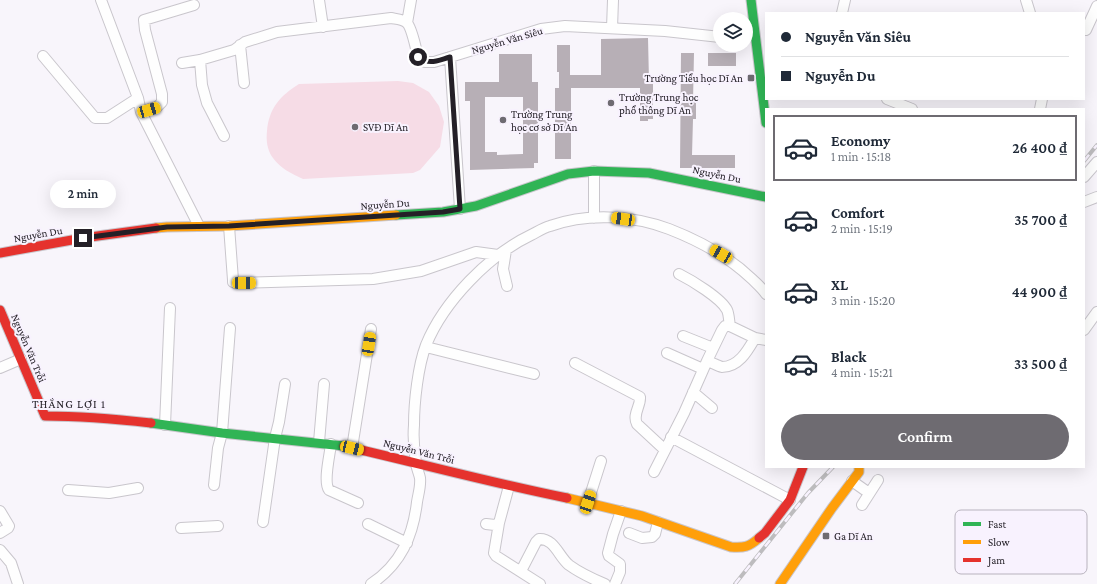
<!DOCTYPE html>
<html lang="en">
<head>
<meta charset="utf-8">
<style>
	body { margin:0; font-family:"Crimson Pro",serif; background:#f2f2f3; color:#1f2937; height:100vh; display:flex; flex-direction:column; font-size:15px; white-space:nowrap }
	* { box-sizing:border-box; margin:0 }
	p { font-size:13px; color:#747a83 }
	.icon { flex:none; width:22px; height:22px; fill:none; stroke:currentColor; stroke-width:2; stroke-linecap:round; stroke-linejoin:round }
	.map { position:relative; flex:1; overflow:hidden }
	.side { position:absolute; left:765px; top:108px; width:320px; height:360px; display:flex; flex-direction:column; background:#fff; border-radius:0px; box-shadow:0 4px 16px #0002 }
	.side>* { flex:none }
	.banner { position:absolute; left:765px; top:12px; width:320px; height:88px; border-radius:0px; box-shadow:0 4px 16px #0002; display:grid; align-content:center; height:88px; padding:0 16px; background:#fff }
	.controls { position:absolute; left:713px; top:12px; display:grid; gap:8px }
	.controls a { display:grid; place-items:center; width:40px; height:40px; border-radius:50%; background:#fff; box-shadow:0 4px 16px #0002; font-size:20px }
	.end { position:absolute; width:18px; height:18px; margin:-9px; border:5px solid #242027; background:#fff; box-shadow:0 0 0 2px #fff }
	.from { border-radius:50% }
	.bubble { position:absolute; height:28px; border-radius:14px; background:#fff; box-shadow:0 4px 16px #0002; font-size:13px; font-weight:600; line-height:28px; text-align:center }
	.car { position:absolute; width:12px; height:24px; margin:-12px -6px; border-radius:5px; box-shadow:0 0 3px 1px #0007; background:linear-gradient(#f5c518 24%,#345 0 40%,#f5c518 0 76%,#345 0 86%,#f5c518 0) }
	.banner b { display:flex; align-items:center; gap:14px; height:38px; font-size:15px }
	.banner b+b { border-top:1px solid #e0e1e3 }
	.banner i { width:10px; height:10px; background:#1f2937 }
	ul { padding:7px 0 0; list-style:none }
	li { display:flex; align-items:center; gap:12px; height:66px; margin:0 8px 6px; padding:0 8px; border:2px solid transparent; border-radius:0px }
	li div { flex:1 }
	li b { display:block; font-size:15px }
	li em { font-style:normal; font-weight:600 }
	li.selected { border-color:#6e6b71 }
	li>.icon { width:36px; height:36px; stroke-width:1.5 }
	.action { display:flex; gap:8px; margin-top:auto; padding:8px 16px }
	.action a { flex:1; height:46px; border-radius:24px; background:#6e6b71; color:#fff; font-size:16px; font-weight:600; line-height:46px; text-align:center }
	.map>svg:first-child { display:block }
	.green { fill:#f6dce6 }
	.building { fill:#b7afb6; fill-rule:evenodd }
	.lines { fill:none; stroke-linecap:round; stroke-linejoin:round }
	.street-casing { stroke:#c9c6cc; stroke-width:12 }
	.fast-casing { stroke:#c9c6cc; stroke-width:11 }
	.slow-casing { stroke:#c9c6cc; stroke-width:11 }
	.jam-casing { stroke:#c9c6cc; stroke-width:11 }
	.street { stroke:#fefefe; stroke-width:10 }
	.fast { stroke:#30b455; stroke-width:9 }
	.slow { stroke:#ff9f0a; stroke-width:9 }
	.jam { stroke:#e5322d; stroke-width:9 }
	.rail-casing { stroke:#bdbcbe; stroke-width:4 }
	.rail { stroke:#f8f2fe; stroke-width:2.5; stroke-dasharray:8; stroke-linecap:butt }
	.route { stroke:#242027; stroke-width:5 }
	.poi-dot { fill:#6e6b71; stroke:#f8f2fe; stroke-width:1.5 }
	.labels { text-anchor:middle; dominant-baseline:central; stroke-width:4; stroke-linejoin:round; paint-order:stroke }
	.street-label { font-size:11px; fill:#242027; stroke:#f8f2fe }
	.poi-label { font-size:11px; fill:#242027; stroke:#f8f2fe; text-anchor:start }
	.neighbourhood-label { font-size:12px; letter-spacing:1px; fill:#242027; stroke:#f8f2fe }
	.key { fill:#f8f2fe; stroke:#b8b3be; stroke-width:1 }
	.key-label { font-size:11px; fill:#242027 }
</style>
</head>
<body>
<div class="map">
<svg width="1097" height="584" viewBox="0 0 1097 584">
	<rect width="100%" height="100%" fill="#f8f5fb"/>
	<path class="green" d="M398,81l15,2 16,9 10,14 5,16 -4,25 -20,23 -7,3 -110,6c-11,-5 -23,-11 -30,-21 -6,-8 -7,-18 -6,-27 2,-23 13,-35 32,-47z"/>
	<path class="building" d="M648,38l1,43h4v38h-5v2h-8v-33h-69v71h-16v-71h4v-16h-2v-27h13v30h31v-36z
		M681,53h13l-1,48h3v18h-3l-1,36h43v13h-55z
		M708,53h28v13h-28z
		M499,54h33v28h6v81h-4v5l-64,2v-69h-5v-19h34zM485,97h38v57l-26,1v-3h-12z"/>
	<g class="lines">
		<defs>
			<path id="street" d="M101,0l37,98 3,14 58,114
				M319,0l4,27
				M1026,0l4,13
				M842,13l3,-13
				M407,23l4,-23
				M612,28l1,-28
				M1084,29l2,1 11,-24
				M240,45l4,38
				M43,56l52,62h12l31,-20
				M450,57l10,152
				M200,60l2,25 5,18 17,33
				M182,63l18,-3 34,-10 11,-8 32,-10 114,-14c5,1 12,1 16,5 5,5 9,26 11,34l7,5h9l107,-33 24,-3 100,5 55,6
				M887,99l25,10
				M1040,109l2,-10
				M141,112l16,-5 5,-5v-8l-17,-64 -1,-10 50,-15
				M594,171v47
				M1084,177l13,-15
				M1084,202l13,-5
				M229,226l4,54v2l3,1 137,-4 48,-8 55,-19 22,3
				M506,250l-3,19 4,17
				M679,274c12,6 42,24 48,36 2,4 2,11 3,16
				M1084,330l13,-18
				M683,336l30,12
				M426,347l108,27
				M667,353l36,16
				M707,361c4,1 11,5 15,6 17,0 26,-17 33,-29
				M575,363l65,34c1,9 -8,17 -3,27l28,26
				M0,368l21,-9
				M693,392l19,16
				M165,425l5,-117
				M671,437l119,63
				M319,442l5,-58
				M331,444c-1,10 -8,38 -2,46l29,13
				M352,448l19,-119
				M654,472l30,-59 23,-52 15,-31 3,-4h5l25,12 11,2
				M852,481l17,12
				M214,485l4,-37 4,-15 8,-105
				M68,490l41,3 29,-5
				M588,502l13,-41
				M862,505l16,-25
				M0,511l9,15 -1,2 -8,5
				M263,522l12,-84 4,-16 6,-38
				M499,523l-5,30 2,3 44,28
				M368,524l39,19
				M486,524l9,1 4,-2 10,-37
				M181,528l37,-2
				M629,533l13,5 10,-1 3,-3 3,-12
				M0,550l11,13 7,21
				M521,571l15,-29 3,-3c15,-1 20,18 30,26 11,8 24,14 36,19
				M371,584c30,-20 42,-48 46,-82 1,-7 4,-16 3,-24 -1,-5 -4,-11 -4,-16 -2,-12 -3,-25 -2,-37 0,-23 4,-59 12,-80 18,-44 63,-90 105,-110 6,-3 12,-7 19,-9 37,-13 82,-11 119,3 31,12 59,27 83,50 5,5 10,9 14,15
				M615,584l5,-12v-8l-11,-8 -1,-3 5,-19 8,-23"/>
			<path id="fast" d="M751,0l15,123
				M396,215l47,-3 33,-6 92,-32 26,-3 55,2 117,24
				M151,423l71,10 122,13"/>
			<path id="slow" d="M156,228l11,-1 62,-1 167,-11
				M567,498l75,18 89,31c13,1 18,0 28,-9
				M780,584l52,-76 27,-36v-5"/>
			<path id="jam" d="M0,253l83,-15 73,-10
				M0,310l45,106c35,0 71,3 106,7
				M344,446c74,17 148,37 223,52
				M759,538l6,-5 25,-33 13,-33"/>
		</defs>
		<use href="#street" class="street-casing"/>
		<use href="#fast" class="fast-casing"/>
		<use href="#slow" class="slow-casing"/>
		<use href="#jam" class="jam-casing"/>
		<use href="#street" class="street"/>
		<use href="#fast" class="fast"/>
		<use href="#slow" class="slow"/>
		<use href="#jam" class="jam"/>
		<defs>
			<path id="rail" d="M1084,161l13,-16
				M735,584l73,-91 25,-26"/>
		</defs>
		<use href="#rail" class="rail-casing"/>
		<use href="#rail" class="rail"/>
	</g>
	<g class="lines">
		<path class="route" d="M83,238l84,-11 62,-1 214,-14 17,-3 -10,-152c-14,4 -20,8 -32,0"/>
	</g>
	<g class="poi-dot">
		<rect x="747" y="74" width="8" height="8" rx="2"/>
		<circle cx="611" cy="103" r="4"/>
		<circle cx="503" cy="120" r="4"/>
		<circle cx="355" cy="127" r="4"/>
		<rect x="822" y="532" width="8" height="8" rx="2"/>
	</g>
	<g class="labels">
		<g class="street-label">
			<text transform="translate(507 40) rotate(-16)">Nguyễn Văn Siêu</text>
			<text transform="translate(717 174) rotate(12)">Nguyễn Du</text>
			<text transform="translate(385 204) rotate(-4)">Nguyễn Du</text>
			<text transform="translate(38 234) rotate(-10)">Nguyễn Du</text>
			<text transform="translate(29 348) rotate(67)">Nguyễn Văn Trỗi</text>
			<text transform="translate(419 451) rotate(14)">Nguyễn Văn Trỗi</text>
		</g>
		<g class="poi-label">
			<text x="743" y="78" text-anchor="end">Trường Tiểu học Dĩ An</text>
			<text x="619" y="97">Trường Trung học<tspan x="619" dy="13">phổ thông Dĩ An</tspan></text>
			<text x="511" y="114">Trường Trung<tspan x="511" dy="13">học cơ sở Dĩ An</tspan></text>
			<text x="363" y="127">SVĐ Dĩ An</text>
			<text x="834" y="536">Ga Dĩ An</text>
		</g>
		<g class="neighbourhood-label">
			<text x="69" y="404">THẮNG LỢI 1</text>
		</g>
	</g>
	<rect x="955" y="510" width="132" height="64" rx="6" class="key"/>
	<rect x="963" y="522" width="18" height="4" fill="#30b455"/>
	<rect x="963" y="540" width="18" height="4" fill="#ff9f0a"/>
	<rect x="963" y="558" width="18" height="4" fill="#e5322d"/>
	<g class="key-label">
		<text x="988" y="528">Fast</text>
		<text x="988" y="546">Slow</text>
		<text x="988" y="564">Jam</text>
	</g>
</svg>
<div class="controls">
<a><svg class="icon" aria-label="layers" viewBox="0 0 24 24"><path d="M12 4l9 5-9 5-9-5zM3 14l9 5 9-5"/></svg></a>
</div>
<i class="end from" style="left:418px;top:57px"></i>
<i class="end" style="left:83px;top:238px"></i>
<div class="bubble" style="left:50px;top:180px;width:66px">2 min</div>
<i class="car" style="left:149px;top:110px;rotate:74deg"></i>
<i class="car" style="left:623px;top:219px;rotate:278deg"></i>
<i class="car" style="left:721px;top:254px;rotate:300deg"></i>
<i class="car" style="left:244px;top:283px;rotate:90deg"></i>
<i class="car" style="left:369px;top:344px;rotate:9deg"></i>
<i class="car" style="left:352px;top:448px;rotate:103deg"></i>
<i class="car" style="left:588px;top:502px;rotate:18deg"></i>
<div class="banner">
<b><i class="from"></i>Nguyễn Văn Siêu</b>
<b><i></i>Nguyễn Du</b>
</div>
<section class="side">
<ul>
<li class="selected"><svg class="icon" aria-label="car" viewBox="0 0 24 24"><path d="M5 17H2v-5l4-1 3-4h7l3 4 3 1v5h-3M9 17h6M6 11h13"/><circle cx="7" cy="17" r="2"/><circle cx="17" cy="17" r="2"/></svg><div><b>Economy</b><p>1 min · 15:18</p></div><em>26 400 ₫</em></li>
<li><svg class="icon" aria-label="car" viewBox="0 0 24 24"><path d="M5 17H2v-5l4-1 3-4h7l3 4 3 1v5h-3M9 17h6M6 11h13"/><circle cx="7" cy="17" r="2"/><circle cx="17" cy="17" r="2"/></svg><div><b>Comfort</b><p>2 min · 15:19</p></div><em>35 700 ₫</em></li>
<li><svg class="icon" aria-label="car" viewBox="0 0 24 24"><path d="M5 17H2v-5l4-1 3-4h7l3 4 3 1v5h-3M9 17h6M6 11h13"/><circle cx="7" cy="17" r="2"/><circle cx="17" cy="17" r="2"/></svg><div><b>XL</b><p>3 min · 15:20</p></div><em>44 900 ₫</em></li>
<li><svg class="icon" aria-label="car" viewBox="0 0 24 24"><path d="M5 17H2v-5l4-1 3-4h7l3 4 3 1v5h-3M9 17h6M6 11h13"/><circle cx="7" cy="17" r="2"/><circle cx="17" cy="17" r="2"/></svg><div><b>Black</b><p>4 min · 15:21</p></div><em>33 500 ₫</em></li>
</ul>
<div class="action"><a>Confirm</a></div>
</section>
</div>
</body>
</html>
